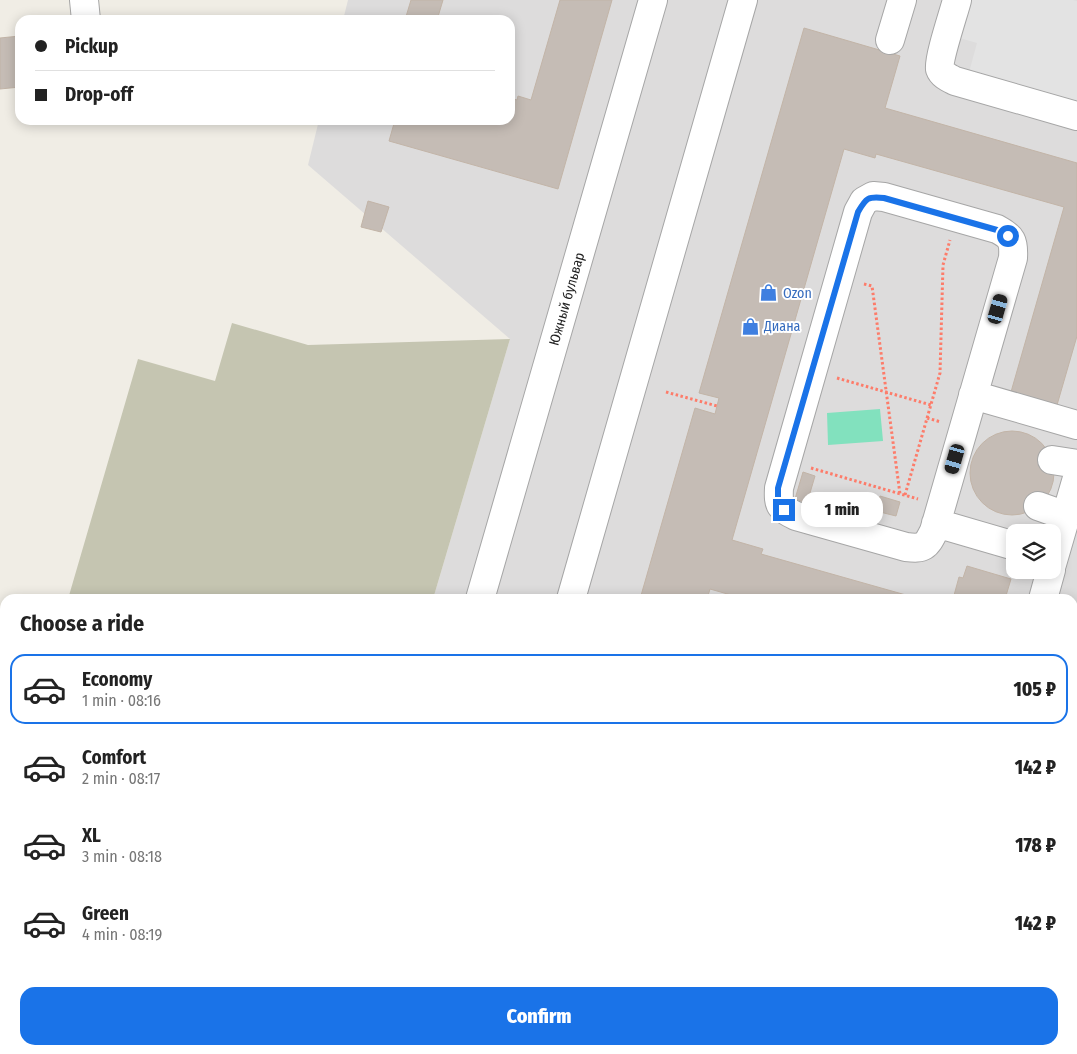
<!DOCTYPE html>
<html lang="en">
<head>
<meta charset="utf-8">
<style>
	body { margin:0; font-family:"Fira Sans Condensed",sans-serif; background:#f6f6f6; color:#222; height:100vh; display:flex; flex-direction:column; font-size:19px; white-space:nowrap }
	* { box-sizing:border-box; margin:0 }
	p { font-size:16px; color:#767676 }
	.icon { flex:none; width:28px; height:28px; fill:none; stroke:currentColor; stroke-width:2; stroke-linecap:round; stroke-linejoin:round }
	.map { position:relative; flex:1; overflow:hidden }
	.sheet { position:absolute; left:0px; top:594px; width:1078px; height:461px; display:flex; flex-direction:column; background:#fff; border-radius:15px 15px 0 0; box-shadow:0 2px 12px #0003 }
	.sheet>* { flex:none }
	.guide { position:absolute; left:15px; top:15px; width:500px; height:110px; border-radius:15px; box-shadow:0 2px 12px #0003; display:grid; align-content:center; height:110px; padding:0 20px; background:#fff }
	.controls { position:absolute; left:1006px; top:524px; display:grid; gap:10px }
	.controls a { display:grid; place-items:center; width:55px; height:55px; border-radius:10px; background:#fff; box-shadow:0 2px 12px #0003; font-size:25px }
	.end { position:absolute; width:22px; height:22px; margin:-11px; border:6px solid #1a73e8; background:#fff; box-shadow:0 0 0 2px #fff }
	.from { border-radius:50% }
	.bubble { position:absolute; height:35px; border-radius:15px; background:#fff; box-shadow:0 2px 12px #0003; font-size:16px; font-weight:800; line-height:35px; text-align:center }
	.car { position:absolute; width:15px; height:30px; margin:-15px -8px; border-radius:6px; box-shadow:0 0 4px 1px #0007; background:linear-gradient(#222 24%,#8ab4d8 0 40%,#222 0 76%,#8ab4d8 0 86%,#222 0) }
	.guide b { display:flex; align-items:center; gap:18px; height:48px; font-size:19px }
	.guide b+b { border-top:1px solid #e0e0e0 }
	.guide i { width:12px; height:12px; background:#222 }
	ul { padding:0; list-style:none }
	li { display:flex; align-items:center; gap:15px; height:70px; margin:0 10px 8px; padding:0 10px; border:2px solid transparent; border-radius:15px }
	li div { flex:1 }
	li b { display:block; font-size:19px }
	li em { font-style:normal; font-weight:800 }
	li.selected { border-color:#1a73e8 }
	li>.icon { width:45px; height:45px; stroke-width:1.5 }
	h2 { padding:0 20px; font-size:22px; line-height:60px }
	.cta { display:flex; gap:10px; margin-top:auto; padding:10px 20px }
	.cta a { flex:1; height:58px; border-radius:15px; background:#1a73e8; color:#fff; font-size:20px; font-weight:800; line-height:58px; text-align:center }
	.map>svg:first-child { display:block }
	.residential { fill:#dddcdc; fill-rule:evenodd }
	.education { fill:#feffe0 }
	.construction { fill:#c5c5b1 }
	.pitch { fill:#82e1be }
	.parking { fill:#e3e3e3 }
	.building { fill:#c5bcb5; stroke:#c2b4a7 }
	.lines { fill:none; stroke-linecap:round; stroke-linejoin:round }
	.minor-casing { stroke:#a6a6a6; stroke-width:30 }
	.path { stroke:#fd7c6a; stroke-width:3; stroke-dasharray:2.5 2.5; stroke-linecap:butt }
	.minor { stroke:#fff; stroke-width:28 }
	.route { stroke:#1a73e8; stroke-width:6 }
	.labels { text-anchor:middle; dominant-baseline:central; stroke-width:4; stroke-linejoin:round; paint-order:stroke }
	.shop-label { font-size:14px; fill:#366cbe; stroke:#fff; text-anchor:start }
	.street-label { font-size:14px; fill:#1f1f1f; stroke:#fff }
</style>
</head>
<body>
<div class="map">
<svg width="1077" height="1054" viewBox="0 0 1077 1054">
	<rect width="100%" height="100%" fill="#f0ede5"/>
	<path class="residential" d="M348,0h729v1054h-760v-4h755v-451h-639l77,-260 -202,-174 11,-45h191v-100h-167zM1015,532h37v38h-37z"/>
	<path class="education" d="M1073,705l4,2v347h-129l2,-4h122z"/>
	<path class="construction" d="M232,323l76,22 202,-6 -77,260h-365l70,-240 77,22z"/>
	<path class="pitch" d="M880,409l3,32 -55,4 -1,-32z"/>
	<path class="parking" d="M966,0h107l4,1v106l-109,-31 9,-33 -21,-6z"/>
	<path class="building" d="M411,0h32l-6,20h-32z
		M560,0h52l-54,189 -169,-48 6,-21h115v-22l7,2 1,-4 13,4z
		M804,28l96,28 -15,52 192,55v173l-20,69 -46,-13 53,-185 -188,-53 -1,4 -31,-9 -112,391 31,9 -2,5 159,45h-175l-35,-10 -3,10h-67l55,-191 20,6 4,-16 -20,-5z
		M20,36v51l-20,2v-51z
		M368,201l21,6 -8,25 -20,-5z
		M970 473a42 42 0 1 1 84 0a42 42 0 1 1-84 0Z
		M803,472l12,4 -8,27 -12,-4z
		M880,496l20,6 -4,14 -20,-5z
		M967,566l44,13 -6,20h-52l6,-22 4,1z
		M1072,808l5,1v104l-5,-1 2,-6h-2z
		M507,1050h70l-1,4h-70z
		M824,1050h51l-1,4h-51z"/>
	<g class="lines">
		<defs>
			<path id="minor" d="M84,0l2,20
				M957,0c-3,12 -19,59 -17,69 2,6 9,9 15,12l122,35
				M890,40l12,-40
				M873,196l11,1 113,32c15,8 17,12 16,29l-79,273c-8,16 -10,18 -28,16l-110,-31c-16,-8 -18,-10 -17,-28l79,-276 6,-11z
				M973,395l104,30
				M1052,460l25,4
				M1038,506l28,10
				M936,523l79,23
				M1052,564l25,-86
				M480,599l173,-599
				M571,599l172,-599
				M1043,599l8,-29
				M396,1054v-4
				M440,1054l1,-4
				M912,1054l1,-4"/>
		</defs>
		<use href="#minor" class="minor-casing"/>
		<path class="path" d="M864,284l8,2 28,208
			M837,378l94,27
			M666,392l51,14
			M927,418l14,4
			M811,468l107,31
			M905,495l35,-122 3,-108 7,-25
			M1072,683l5,1
			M645,1050l15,4
			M689,1050l1,4
			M612,1054l2,-4
			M739,1054l2,-4
			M778,1054l1,-4"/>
		<use href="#minor" class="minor"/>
	</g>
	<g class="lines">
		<path class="route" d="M784,510l-6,-9v-13l80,-276c8,-14 10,-16 26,-14l113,32 11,6"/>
	</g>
	<defs>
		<symbol id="shop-bare" viewBox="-9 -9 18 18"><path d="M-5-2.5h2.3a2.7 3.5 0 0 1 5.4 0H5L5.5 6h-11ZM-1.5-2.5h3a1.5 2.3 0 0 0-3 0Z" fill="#3f7fe0" stroke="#fff" stroke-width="2.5" paint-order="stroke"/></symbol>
	</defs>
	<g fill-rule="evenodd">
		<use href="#shop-bare" x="756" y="280" width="25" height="25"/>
		<use href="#shop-bare" x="738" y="314" width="25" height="25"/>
	</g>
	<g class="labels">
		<g class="shop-label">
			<text x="783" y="293">Ozon</text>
			<text x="764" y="326">Диана</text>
		</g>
		<g class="street-label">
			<text transform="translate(567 299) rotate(-74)">Южный бульвар</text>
		</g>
	</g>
</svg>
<div class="controls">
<a><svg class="icon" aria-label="layers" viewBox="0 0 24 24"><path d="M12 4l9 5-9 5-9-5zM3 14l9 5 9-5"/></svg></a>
</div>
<i class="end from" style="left:1008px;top:236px"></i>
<i class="end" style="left:784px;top:510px"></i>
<div class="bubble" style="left:801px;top:492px;width:82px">1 min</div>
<i class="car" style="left:998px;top:309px;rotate:16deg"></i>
<i class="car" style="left:955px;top:459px;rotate:196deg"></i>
<div class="guide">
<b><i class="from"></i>Pickup</b>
<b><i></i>Drop-off</b>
</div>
<section class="sheet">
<h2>Choose a ride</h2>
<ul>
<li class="selected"><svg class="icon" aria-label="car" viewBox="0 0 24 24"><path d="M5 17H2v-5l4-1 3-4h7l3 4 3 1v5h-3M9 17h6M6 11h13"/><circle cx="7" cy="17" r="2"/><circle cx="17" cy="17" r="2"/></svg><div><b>Economy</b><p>1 min · 08:16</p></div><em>105 ₽</em></li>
<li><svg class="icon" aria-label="car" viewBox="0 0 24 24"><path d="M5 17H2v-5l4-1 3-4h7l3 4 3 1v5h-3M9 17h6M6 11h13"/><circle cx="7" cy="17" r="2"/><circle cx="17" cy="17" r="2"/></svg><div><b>Comfort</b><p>2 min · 08:17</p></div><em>142 ₽</em></li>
<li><svg class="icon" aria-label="car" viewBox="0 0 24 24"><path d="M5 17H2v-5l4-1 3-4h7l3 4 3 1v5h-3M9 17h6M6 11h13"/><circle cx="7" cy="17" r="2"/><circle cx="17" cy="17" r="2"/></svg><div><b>XL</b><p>3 min · 08:18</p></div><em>178 ₽</em></li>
<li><svg class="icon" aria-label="car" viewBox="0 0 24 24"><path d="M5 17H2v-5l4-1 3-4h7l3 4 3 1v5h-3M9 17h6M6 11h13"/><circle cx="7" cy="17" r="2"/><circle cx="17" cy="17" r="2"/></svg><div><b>Green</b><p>4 min · 08:19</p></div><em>142 ₽</em></li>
</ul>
<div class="cta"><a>Confirm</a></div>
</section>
</div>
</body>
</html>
